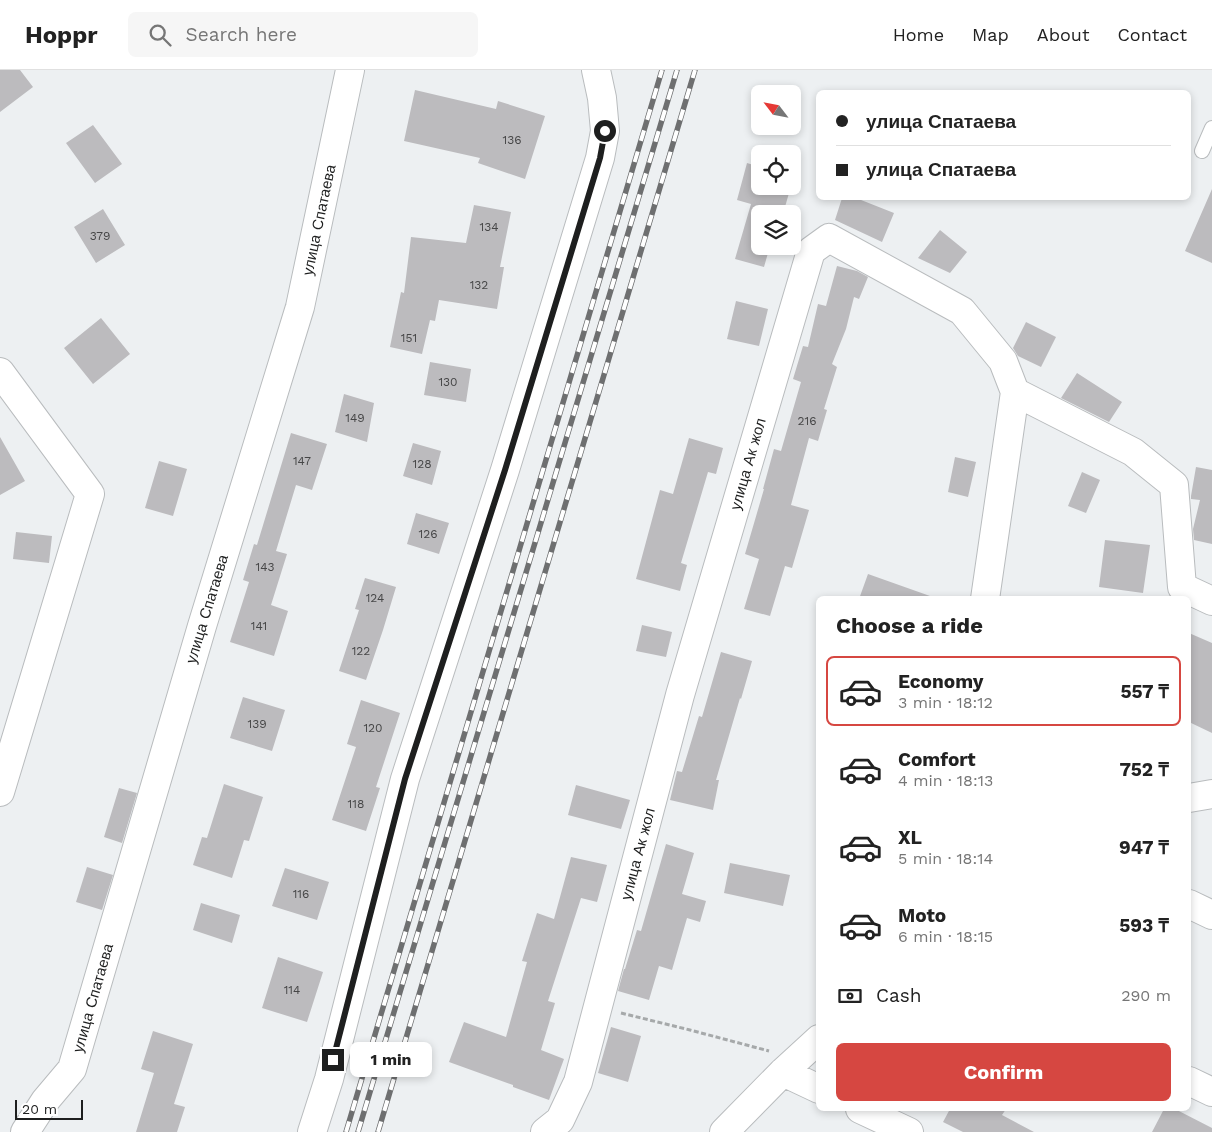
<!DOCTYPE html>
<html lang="en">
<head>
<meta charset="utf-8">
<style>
	body { margin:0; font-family:"Work Sans",sans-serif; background:#f6f6f6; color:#222; height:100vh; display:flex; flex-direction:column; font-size:19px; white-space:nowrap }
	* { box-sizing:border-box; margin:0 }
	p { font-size:16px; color:#767676 }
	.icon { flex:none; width:28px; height:28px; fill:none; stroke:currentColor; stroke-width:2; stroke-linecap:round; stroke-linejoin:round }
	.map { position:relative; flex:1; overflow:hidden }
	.drawer { position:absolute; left:816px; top:526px; width:375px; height:515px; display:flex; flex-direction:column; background:#fff; border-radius:8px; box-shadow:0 2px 8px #0003 }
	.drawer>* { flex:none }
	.top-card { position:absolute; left:816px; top:20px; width:375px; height:110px; border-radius:8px; box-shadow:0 2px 8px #0003; display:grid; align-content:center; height:110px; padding:0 20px; background:#fff }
	.needle { width:32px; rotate:302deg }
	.tools { position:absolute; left:751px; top:15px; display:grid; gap:10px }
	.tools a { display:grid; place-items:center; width:50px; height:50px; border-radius:8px; background:#fff; box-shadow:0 2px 8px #0003; font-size:25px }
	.scale { position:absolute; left:15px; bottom:12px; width:68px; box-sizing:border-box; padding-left:5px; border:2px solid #1e1f1f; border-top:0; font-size:14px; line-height:18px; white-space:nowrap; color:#1e1f1f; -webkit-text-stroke:4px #fff; paint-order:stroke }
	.end { position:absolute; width:22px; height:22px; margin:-11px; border:6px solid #1e1f1f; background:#fff; box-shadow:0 0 0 2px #fff }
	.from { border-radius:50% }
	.bubble { position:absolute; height:35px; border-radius:8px; background:#fff; box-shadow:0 2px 8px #0003; font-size:16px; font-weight:700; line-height:35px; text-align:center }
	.top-card b { display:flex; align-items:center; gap:18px; height:48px; font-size:19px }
	.top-card b+b { border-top:1px solid #e0e0e0 }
	.top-card i { width:12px; height:12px; background:#222 }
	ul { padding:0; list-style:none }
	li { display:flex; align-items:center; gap:15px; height:70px; margin:0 10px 8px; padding:0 10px; border:2px solid transparent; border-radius:8px }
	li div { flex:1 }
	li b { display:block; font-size:19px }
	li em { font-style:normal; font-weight:700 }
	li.active { border-color:#d64741 }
	li>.icon { width:45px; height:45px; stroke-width:1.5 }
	h2 { padding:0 20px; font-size:22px; line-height:60px }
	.pay { display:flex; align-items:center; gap:12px; height:55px; padding:0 20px; font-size:19px }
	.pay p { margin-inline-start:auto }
	.cta { display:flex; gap:10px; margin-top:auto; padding:10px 20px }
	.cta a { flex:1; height:58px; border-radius:8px; background:#d64741; color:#fff; font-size:20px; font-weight:700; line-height:58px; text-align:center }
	header { display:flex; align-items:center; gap:30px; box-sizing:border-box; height:70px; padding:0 25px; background:#fff; border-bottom:1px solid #e0e0e0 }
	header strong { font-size:24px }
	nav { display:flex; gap:28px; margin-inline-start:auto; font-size:18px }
	.search { width:350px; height:45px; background:#f6f6f6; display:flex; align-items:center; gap:12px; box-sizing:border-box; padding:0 18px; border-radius:8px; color:#767676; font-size:19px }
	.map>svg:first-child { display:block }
	.building { fill:#bcbbbe }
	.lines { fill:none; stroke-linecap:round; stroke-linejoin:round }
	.service-casing { stroke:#b9bcbe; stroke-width:16 }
	.minor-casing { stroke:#b9bcbe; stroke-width:30 }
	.path { stroke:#a6a9aa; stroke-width:3; stroke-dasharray:5 2.5; stroke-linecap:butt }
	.service { stroke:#fff; stroke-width:14 }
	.minor { stroke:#fff; stroke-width:28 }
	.rail-casing { stroke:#6e6f70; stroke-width:5.5 }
	.rail { stroke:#fff; stroke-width:4; stroke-dasharray:11; stroke-linecap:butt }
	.route { stroke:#1e1f1f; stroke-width:6 }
	.labels { text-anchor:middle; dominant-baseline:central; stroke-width:4.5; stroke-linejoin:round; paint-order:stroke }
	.number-label { font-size:12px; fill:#464647 }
	.street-label { font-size:15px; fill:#1e1f1f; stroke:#fff }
</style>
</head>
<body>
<header>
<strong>Hoppr</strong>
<div class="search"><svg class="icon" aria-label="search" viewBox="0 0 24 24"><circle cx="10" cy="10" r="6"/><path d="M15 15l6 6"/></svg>Search here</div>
<nav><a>Home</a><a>Map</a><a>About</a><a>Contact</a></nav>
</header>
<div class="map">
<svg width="1212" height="1062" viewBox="0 0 1212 1062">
	<rect width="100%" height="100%" fill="#edf0f2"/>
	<path class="building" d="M0,0h20l13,17 -33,25z
		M415,20l81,19 2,-8 47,15 -20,63 -47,-16 2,-5 -76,-17z
		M93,55l29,39 -27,19 -29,-40z
		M747,93l13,4v19h31l-8,28h-23v32h10l-6,21 -29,-8 16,-55 -14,-4z
		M1212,119v74l-27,-12z
		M842,128h14l38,15 -12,29 -47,-22z
		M474,135l37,7 -11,55h4l-7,42 -58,-9 -4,21 -5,-1 -8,34 -32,-7 11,-55 3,1 7,-56 55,6z
		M103,139l22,36 -29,18 -22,-36z
		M940,160l27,22 -17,21 -32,-15z
		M837,196l20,5 11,6 -9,22 -5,-2 -8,32 -14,35 5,3 -13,42 3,1 -9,31 -9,-3 -18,67 18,5 -17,58 -7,-2 -15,50 -26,-7 15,-50 -14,-5 19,-65h-1l11,-40 7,2 20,-69 -8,-3 10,-33 5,1 10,-43 8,2z
		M736,231l32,8 -9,37 -32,-7z
		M101,248l29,36 -37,30 -29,-36z
		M1026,252l30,15 -15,30 -23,-11 -5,-8z
		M430,292l41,7 -5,33 -42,-7z
		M1077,303l45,29 -13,20 -48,-24z
		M344,324l30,9 -7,39 -32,-10z
		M291,363l36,11 -15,46 -16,-5 -20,66 11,3 -16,51 17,6 -14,45 -44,-14 19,-60 -6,-2 11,-36 3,1z
		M0,367l25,44 -25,14z
		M689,368l34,10 -7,26 -8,-2 -27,91 6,2 -7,26 -44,-12 24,-89 13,4z
		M413,373l28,8 -9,34 -29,-9z
		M955,387l21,5 -8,35 -20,-5z
		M159,391l28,8 -14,47 -28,-8z
		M1196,397l16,3v74l-18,-4 -1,-11 7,-29 -9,-1v-3z
		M1082,402l18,8 -14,33 -18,-7z
		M416,443l33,10 -10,31 -32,-10z
		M16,462l36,4 -3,27 -36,-4z
		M1105,470l45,5 -7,48 -44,-6z
		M868,504l62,22 -1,3h-70z
		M365,508l31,9 -13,43 -17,50 -27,-9 20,-61 -4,-1z
		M642,555l30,7 -6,25 -30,-6z
		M1189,563l23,10v90l-23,-11z
		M721,582l31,9 -11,38 -1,-1 -24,82h3l-6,30 -43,-10 7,-29 5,1 17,-56 3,1z
		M243,627l42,13 -13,41 -42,-13z
		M361,630l39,13 -24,74 4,1 -14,43 -34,-11 24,-73 -9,-3z
		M224,714l39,13 -14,44 -5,-1 -12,38 -39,-13 9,-28 5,1z
		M576,715l54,15 -9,29 -53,-14z
		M119,718l18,5 -15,50 -18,-6z
		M666,774l28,9 -12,41 24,7 -6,21 -13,-4 -15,52 -13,-4 -10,34 -31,-9 6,-22h1l12,-39 4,1z
		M571,787l36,8 -10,37 -16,-4 -33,103 7,2 -14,47 23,9 -15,41 -36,-13v-2l-64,-23 15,-40 42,15 21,-75 -5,-1 15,-48 17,6z
		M730,793l60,12 -7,31 -59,-13z
		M87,797l26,8 -11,35 -26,-8z
		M285,798l44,14 -12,38 -45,-14z
		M201,833l39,12 -8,28 -39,-13z
		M278,887l45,15 -16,50 -45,-14z
		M611,957l30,9 -13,46 -30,-9z
		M153,961l40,13 -19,60 11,3 -8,25h-41l18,-59 -13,-4z
		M950,1039h56l-4,6 32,17h-71l-20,-10z
		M1164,1039h11l37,19v4h-60z"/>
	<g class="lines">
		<defs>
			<path id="service" d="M1202,81l10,-23"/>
			<path id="minor" d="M0,302l90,122 -90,298
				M1015,322l118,60 41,33 8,102 30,14
				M1189,728l23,-4
				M1189,834l23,11
				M783,1002l36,17
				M1189,1011l23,11
				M860,1039l49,23
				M25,1062l20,-31 27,-32 130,-443 98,-319 50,-237
				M312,1062l17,-53 76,-300 100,-309 95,-312 5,-27 -3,-33 -6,-28
				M545,1062l15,-12 18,-38 102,-387 131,-444 18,-13 133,73 41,50 12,31 -30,207
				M724,1062l59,-60 36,-33"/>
		</defs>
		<use href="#service" class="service-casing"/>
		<use href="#minor" class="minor-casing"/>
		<path class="path" d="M621,943l69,17 79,21"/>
		<use href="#service" class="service"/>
		<use href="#minor" class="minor"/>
		<defs>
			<path id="rail" d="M346,1062l316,-1062
				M358,1062l319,-1062
				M378,1062l317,-1062"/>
		</defs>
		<use href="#rail" class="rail-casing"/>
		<use href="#rail" class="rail"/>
	</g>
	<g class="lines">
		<path class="route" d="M333,990l72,-281 100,-309 95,-312 5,-27"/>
	</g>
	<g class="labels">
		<g class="number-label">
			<text x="512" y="70">136</text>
			<text x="489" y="157">134</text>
			<text x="100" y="166">379</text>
			<text x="479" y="215">132</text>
			<text x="409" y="268">151</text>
			<text x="448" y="312">130</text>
			<text x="355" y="348">149</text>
			<text x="807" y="351">216</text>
			<text x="302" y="391">147</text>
			<text x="422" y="394">128</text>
			<text x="428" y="464">126</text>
			<text x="265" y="497">143</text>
			<text x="375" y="528">124</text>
			<text x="259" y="556">141</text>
			<text x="361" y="581">122</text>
			<text x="257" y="654">139</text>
			<text x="373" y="658">120</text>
			<text x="356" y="734">118</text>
			<text x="301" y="824">116</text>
			<text x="292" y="920">114</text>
		</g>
		<g class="street-label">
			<text transform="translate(319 150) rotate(-78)">улица Спатаева</text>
			<text transform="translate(748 394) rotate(-74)">улица Ак жол</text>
			<text transform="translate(207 539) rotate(-73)">улица Спатаева</text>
			<text transform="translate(638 784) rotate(-75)">улица Ак жол</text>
			<text transform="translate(93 928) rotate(-74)">улица Спатаева</text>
		</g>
	</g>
</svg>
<div class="tools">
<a><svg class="needle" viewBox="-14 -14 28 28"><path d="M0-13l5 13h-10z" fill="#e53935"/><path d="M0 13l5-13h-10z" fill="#767676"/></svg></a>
<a><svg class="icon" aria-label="locate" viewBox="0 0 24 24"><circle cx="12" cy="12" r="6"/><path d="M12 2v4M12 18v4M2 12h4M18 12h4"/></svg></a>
<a><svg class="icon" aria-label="layers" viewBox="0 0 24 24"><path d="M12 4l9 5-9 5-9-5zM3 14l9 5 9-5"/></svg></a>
</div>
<div class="scale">20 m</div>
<i class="end from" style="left:605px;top:61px"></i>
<i class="end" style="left:333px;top:990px"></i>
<div class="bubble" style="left:350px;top:972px;width:82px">1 min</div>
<div class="top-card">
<b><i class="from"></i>улица Спатаева</b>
<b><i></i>улица Спатаева</b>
</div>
<section class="drawer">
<h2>Choose a ride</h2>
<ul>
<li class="active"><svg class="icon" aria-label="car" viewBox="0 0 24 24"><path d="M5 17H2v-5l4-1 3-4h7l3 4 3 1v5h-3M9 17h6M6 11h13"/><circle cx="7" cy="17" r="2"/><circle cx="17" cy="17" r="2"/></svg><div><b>Economy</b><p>3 min · 18:12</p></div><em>557 ₸</em></li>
<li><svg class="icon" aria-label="car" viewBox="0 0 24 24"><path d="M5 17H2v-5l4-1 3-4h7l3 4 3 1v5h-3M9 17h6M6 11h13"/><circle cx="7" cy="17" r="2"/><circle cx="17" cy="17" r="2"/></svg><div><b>Comfort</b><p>4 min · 18:13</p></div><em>752 ₸</em></li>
<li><svg class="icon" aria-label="car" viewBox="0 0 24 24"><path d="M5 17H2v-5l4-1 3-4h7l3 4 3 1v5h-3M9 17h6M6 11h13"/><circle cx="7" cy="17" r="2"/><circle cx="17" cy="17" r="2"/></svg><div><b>XL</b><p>5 min · 18:14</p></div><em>947 ₸</em></li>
<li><svg class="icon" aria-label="car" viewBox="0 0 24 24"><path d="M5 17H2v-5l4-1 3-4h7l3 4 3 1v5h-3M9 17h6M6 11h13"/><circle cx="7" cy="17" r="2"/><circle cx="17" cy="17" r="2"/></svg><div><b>Moto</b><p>6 min · 18:15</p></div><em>593 ₸</em></li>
</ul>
<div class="pay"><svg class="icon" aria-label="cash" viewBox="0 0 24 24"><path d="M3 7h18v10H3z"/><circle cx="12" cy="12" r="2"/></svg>Cash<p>290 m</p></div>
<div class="cta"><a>Confirm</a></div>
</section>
</div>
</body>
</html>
